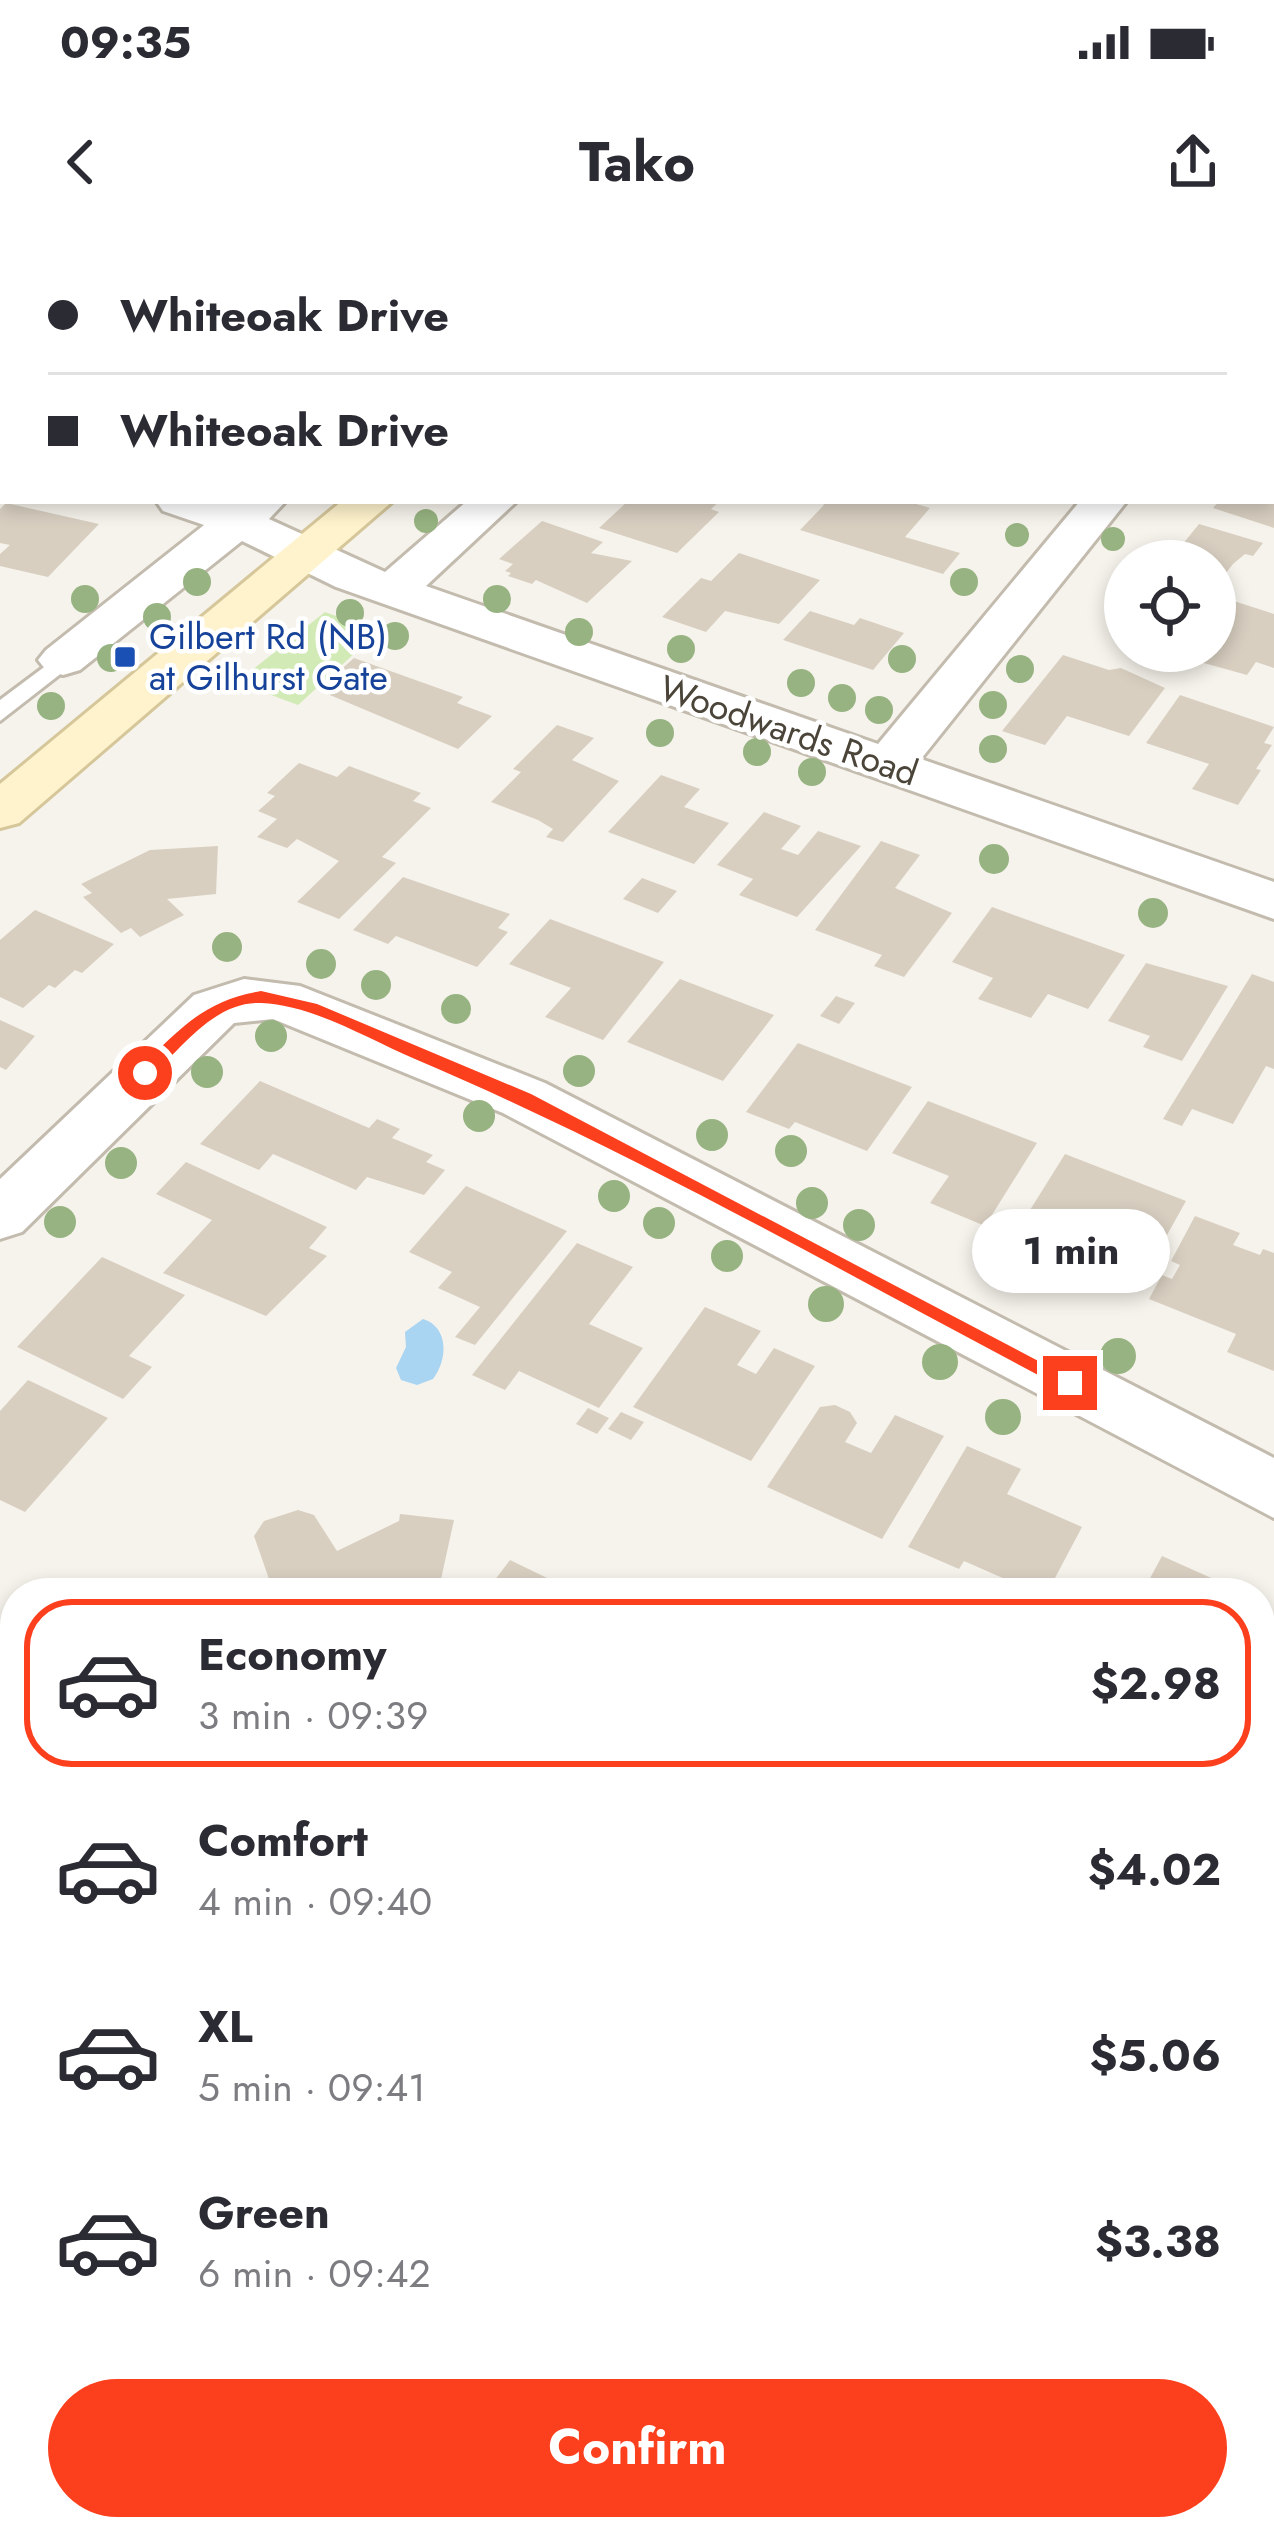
<!DOCTYPE html>
<html lang="en">
<head>
<meta charset="utf-8">
<style>
	body { margin:0; font-family:Jost,sans-serif; background:#f2f2f3; color:#2b2b33; height:100vh; display:flex; flex-direction:column; font-size:45px; white-space:nowrap }
	* { box-sizing:border-box; margin:0 }
	p { font-size:39px; color:#7c7c81 }
	.icon { flex:none; width:66px; height:66px; fill:none; stroke:currentColor; stroke-width:2; stroke-linecap:round; stroke-linejoin:round }
	.map { position:relative; flex:1; overflow:hidden }
	.details { position:absolute; left:0px; top:1338px; width:1275px; height:963px; display:flex; flex-direction:column; background:#fff; border-radius:48px 48px 0 0; box-shadow:0 6px 18px #0003 }
	.details>* { flex:none }
	.top-card { position:absolute; left:0px; top:0px; width:1275px; height:264px; box-shadow:0 6px 18px #0003; display:grid; align-content:center; height:264px; padding:0 48px; background:#fff }
	.controls { position:absolute; left:1104px; top:300px; display:grid; gap:24px }
	.controls a { display:grid; place-items:center; width:132px; height:132px; border-radius:50%; background:#fff; box-shadow:0 6px 18px #0003; font-size:60px }
	.end { position:absolute; width:54px; height:54px; margin:-27px; border:15px solid #fc3f1d; background:#fff; box-shadow:0 0 0 6px #fff }
	.from { border-radius:50% }
	.bubble { position:absolute; height:84px; border-radius:42px; background:#fff; box-shadow:0 6px 18px #0003; font-size:39px; font-weight:700; line-height:84px; text-align:center }
	.top-card b { display:flex; align-items:center; gap:42px; height:114px; font-size:45px }
	.top-card b+b { border-top:3px solid #e1e1e2 }
	.top-card i { width:30px; height:30px; background:#2b2b33 }
	ul { padding:21px 0 0; list-style:none }
	li { display:flex; align-items:center; gap:36px; height:168px; margin:0 24px 18px; padding:0 24px; border:6px solid transparent; border-radius:48px }
	li div { flex:1 }
	li b { display:block; font-size:45px }
	li em { font-style:normal; font-weight:700 }
	li.on { border-color:#fc3f1d }
	li>.icon { width:108px; height:108px; stroke-width:1.5 }
	.button { display:flex; gap:24px; margin-top:auto; padding:24px 48px }
	.button a { flex:1; height:138px; border-radius:72px; background:#fc3f1d; color:#fff; font-size:48px; font-weight:700; line-height:138px; text-align:center }
	.status { display:flex; justify-content:space-between; align-items:center; height:84px; padding:0 60px; background:#fff; direction:ltr }
	.status svg { height:33px; fill:currentColor }
	header { display:flex; justify-content:space-between; align-items:center; height:156px; padding:0 48px; background:#fff; font-size:54px; font-weight:700 }
	.map>svg:first-child { display:block }
	.green { fill:#d2eab5 }
	.water { fill:#a9d4f2 }
	.building { fill:#d8cfc1 }
	.lines { fill:none; stroke-linecap:round; stroke-linejoin:round }
	.service-casing { stroke:#c2bbae; stroke-width:6 }
	.minor-casing { stroke:#c2bbae; stroke-width:6 }
	.secondary-casing { stroke:#d6c79b; stroke-width:6 }
	.service { fill:#fff; fill-rule:evenodd }
	.minor { fill:#fff; fill-rule:evenodd }
	.secondary { fill:#fff3cd; fill-rule:evenodd }
	.tree { fill:#97b381 }
	.route { fill:#fc3f1d }
	.transit-dot { fill:#1a4fb4; stroke:#fff; stroke-width:4.5 }
	.labels { text-anchor:middle; dominant-baseline:central; stroke-width:9; stroke-linejoin:round; paint-order:stroke }
	.far-transit-label { font-size:36px; fill:#164399; stroke:#fff; text-anchor:start }
	.far-street-label { font-size:36px; fill:#4b4439; stroke:#fff }
</style>
</head>
<body>
<div class="status"><b>09:35</b><svg viewBox="0 0 49 12"><path d="M0 12V9h3v3zM5 12V6h3v6zM10 12V3h3v9zM15 12V0h3v12zM26 1h20v11H26zM47 4h2v5h-2z"/></svg></div>
<header><svg class="icon" aria-label="back" viewBox="0 0 24 24"><path d="M15 5l-7 7 7 7"/></svg>Tako<svg class="icon" aria-label="share" viewBox="0 0 24 24"><path d="M12 15V3M7 8l5-5 5 5M5 13v7h14v-7"/></svg></header>
<div class="map">
<svg width="1274" height="2299" viewBox="0 0 1274 2299">
	<rect width="100%" height="100%" fill="#f6f3ec"/>
	<path class="green" d="M325,372l54,19 -81,74 -61,-23z"/>
	<path class="water" d="M423,1079c26,8 25,41 10,60l-16,6 -16,-5 -5,-12 10,-21 -1,-15z"/>
	<path class="building" d="M628,261h92l-9,8 8,3 -42,41 -78,-25z
		M821,261h85l24,7 -25,29 55,16 -17,21 -143,-44 24,-25z
		M1219,261l55,1v26l-61,-20z
		M6,263l93,21 -51,53 -48,-11v-12l10,-9 -10,-2v-34z
		M542,281l61,21 -12,11 41,8 -45,42 -51,-23 -4,4 -24,-8 3,-3 -6,-2 8,-7 -14,-5z
		M1199,284l64,19 -10,13 -8,-2 -12,10 -18,23v-26h-46z
		M739,313l81,27 -41,44 -54,-13 -19,21 -44,-15 39,-39 10,3z
		M1215,355l59,19v54l-18,-6 -9,13 -83,-23 51,-1z
		M810,371l44,14 6,-7 44,15 -31,37 -90,-30z
		M1063,415l46,15 12,-2 44,20 -36,48 -62,-20 -22,29 -43,-14z
		M354,418l109,39 -6,6 35,13 -34,33 -140,-59z
		M1180,455l94,32 -10,16 8,2 -16,24 5,1 -23,35 -46,-16 17,-25 -63,-21z
		M557,485l37,13 -22,22 47,21 -56,61 -17,-5 7,-8 -15,-9 -47,-18 30,-30 -8,-3z
		M299,523l38,14 12,-11 72,27 -8,8 18,7 -49,49 14,6 -57,56 -42,-17 42,-41 -42,-22 -10,9 -30,-11 20,-18 -19,-8 17,-15 -8,-3z
		M661,535l39,14 -16,18 45,16 -35,41 -86,-32z
		M764,572l37,14 -20,23 17,6 20,-24 43,15 -64,71 -58,-22 14,-16 -36,-14z
		M881,601l39,14 -25,33 57,25 -48,64 -30,-11 8,-11 -67,-25z
		M218,606l-2,48 -49,5 17,16 -44,22 -9,-9 -10,5 -38,-36 9,-4 -11,-9 69,-34z
		M403,637l107,37 -12,14 10,4 -31,35 -81,-31 -8,8 -35,-14z
		M642,638l35,13 -19,22 -35,-14z
		M992,667l133,48 -37,54 -40,-15 -17,24 -53,-19 15,-21 -41,-16z
		M35,670l79,34 -32,29 -7,-3 -20,18 -6,-3 -26,23 -23,-11v-57z
		M550,679l114,43 -61,78 -58,-23 26,-29 -62,-24z
		M1146,723l82,23 -46,75 -39,-14 7,-11 -42,-15z
		M1252,734l22,8v87l-8,-3 -33,58 -41,-15 -10,17 -19,-7z
		M680,739l94,36 -51,66 -96,-39z
		M836,756l19,7 -16,21 -19,-8z
		M0,780l35,16 -29,34 -6,-3z
		M798,803l114,44 -45,64 -72,-29 -6,7 -43,-17z
		M260,841l109,47 8,-9 23,10 -8,9 41,17 -7,7 19,8 -21,25 -57,-18 -11,13 -83,-36 -14,16 -59,-26z
		M928,861l109,42 -52,83 -55,-23 19,-27 -57,-23z
		M1065,914l121,47 -38,68 -47,-18 -18,29 -77,-31 9,-15 -17,-7 10,-15 17,6z
		M186,922l141,65 -18,21 18,8 -61,60 -103,-43 49,-53 -56,-26z
		M466,946l101,45 -92,114 -20,-8 25,-30 -42,-19 14,-16 -43,-20z
		M1195,976l45,17 -7,12 27,10 3,-6 11,4v118l-47,-19 9,-18 -87,-35 13,-24 10,4 8,-14 -9,-4z
		M577,1003l56,24 -44,57 54,24 -44,60 -80,-37 -14,19 -33,-15z
		M102,1017l83,38 -56,61 23,11 -29,32 -106,-52z
		M705,1067l56,24 -24,34 19,9 18,-26 41,18 -64,95 -118,-54z
		M28,1140l80,38 -83,94 -25,-12v-89z
		M835,1165l15,7 7,11 -12,19 26,11 24,-38 49,21 -62,103 -115,-52 53,-80z
		M588,1168l21,10 -12,16 -21,-10z
		M621,1172l23,10 -13,18 -23,-11z
		M967,1206l54,23 -14,25 75,33 -35,66h-32l-5,-2 4,-8 -50,-22 -5,8 -51,-22z
		M298,1270l16,5 23,36 62,-30 1,-7 54,6 -16,73h-176l7,-14 -15,-43 10,-15z
		M1162,1316l83,37h-103z
		M510,1320l68,33h-93z
		M0,1538l11,6 4,-5v102l-15,-9z
		M1260,1794l14,8v130l-14,-8z
		M1260,2141l14,8v150h-59l-23,-13h68z
		M15,2142v115l-15,-11v-83z
		M56,2286h47l-9,13h-20z
		M179,2286h217l-8,13h-218z
		M1111,2286h68l-5,13h-41z"/>
	<g class="lines">
		<defs>
			<path id="service" d="M63,413l12,7 -3,5 -72,56v-21z"/>
			<path id="minor" d="M0,0h39l-36,3v9z
				M566,0h42l-44,3z
				M766,0h42l-44,3z
				M0,188h3v27h-3z
				M156,261h130l-17,18 116,53 82,-71h50l-91,85 452,158 202,-243h47l-206,258 353,123v37l-938,-332 -94,-46 -162,129 -17,5 -17,-5 -8,-10 8,-10 158,-125 -41,-14z
				M244,739l56,7 245,97 729,375v60l-771,-405 -230,-94 -39,4 -212,209 -22,7v-60l194,-184z
				M0,1774l15,6v81l-15,-6z
				M703,2286h106l5,13h-106z"/>
			<path id="secondary" d="M663,0h41l-43,3z
				M342,261h51l-374,322 -19,5v-44z"/>
		</defs>
		<use href="#service" class="service-casing"/>
		<use href="#minor" class="minor-casing"/>
		<use href="#secondary" class="secondary-casing"/>
		<use href="#service" class="service"/>
		<use href="#minor" class="minor"/>
		<use href="#secondary" class="secondary"/>
	</g>
	<g class="tree">
		<circle cx="426" cy="281" r="12"/>
		<circle cx="1017" cy="295" r="12"/>
		<circle cx="1113" cy="299" r="12"/>
		<circle cx="197" cy="342" r="14"/>
		<circle cx="964" cy="342" r="14"/>
		<circle cx="85" cy="359" r="14"/>
		<circle cx="497" cy="359" r="14"/>
		<circle cx="350" cy="373" r="14"/>
		<circle cx="157" cy="377" r="14"/>
		<circle cx="579" cy="392" r="14"/>
		<circle cx="395" cy="396" r="14"/>
		<circle cx="681" cy="409" r="14"/>
		<circle cx="111" cy="418" r="14"/>
		<circle cx="902" cy="419" r="14"/>
		<circle cx="1020" cy="429" r="14"/>
		<circle cx="801" cy="443" r="14"/>
		<circle cx="842" cy="458" r="14"/>
		<circle cx="993" cy="465" r="14"/>
		<circle cx="51" cy="466" r="14"/>
		<circle cx="879" cy="470" r="14"/>
		<circle cx="660" cy="493" r="14"/>
		<circle cx="993" cy="509" r="14"/>
		<circle cx="757" cy="512" r="14"/>
		<circle cx="812" cy="532" r="14"/>
		<circle cx="994" cy="619" r="15"/>
		<circle cx="1153" cy="673" r="15"/>
		<circle cx="227" cy="707" r="15"/>
		<circle cx="321" cy="724" r="15"/>
		<circle cx="376" cy="745" r="15"/>
		<circle cx="456" cy="769" r="15"/>
		<circle cx="271" cy="796" r="16"/>
		<circle cx="579" cy="831" r="16"/>
		<circle cx="207" cy="832" r="16"/>
		<circle cx="479" cy="876" r="16"/>
		<circle cx="712" cy="895" r="16"/>
		<circle cx="791" cy="911" r="16"/>
		<circle cx="121" cy="923" r="16"/>
		<circle cx="614" cy="956" r="16"/>
		<circle cx="812" cy="963" r="16"/>
		<circle cx="60" cy="982" r="16"/>
		<circle cx="659" cy="983" r="16"/>
		<circle cx="859" cy="985" r="16"/>
		<circle cx="727" cy="1016" r="16"/>
		<circle cx="826" cy="1064" r="18"/>
		<circle cx="1118" cy="1116" r="18"/>
		<circle cx="940" cy="1122" r="18"/>
		<circle cx="1003" cy="1177" r="18"/>
	</g>
	<path class="route" d="M261,751l56,13 214,90 549,289 -10,8 -7,-3c-214,-112 -426,-235 -648,-329 -47,-20 -102,-54 -154,-56 -46,-2 -80,45 -110,74h-12v-9c42,-39 63,-67 122,-77z"/>
	<rect class="transit-dot" x="113" y="405" width="24" height="24" rx="6"/>
	<g class="labels">
		<g class="far-transit-label">
			<text x="149" y="396">Gilbert Rd (NB)<tspan x="149" dy="41">at Gilhurst Gate</tspan></text>
		</g>
		<g class="far-street-label">
			<text transform="translate(789 490) rotate(19)">Woodwards Road</text>
		</g>
	</g>
</svg>
<div class="controls">
<a><svg class="icon" aria-label="locate" viewBox="0 0 24 24"><circle cx="12" cy="12" r="6"/><path d="M12 2v4M12 18v4M2 12h4M18 12h4"/></svg></a>
</div>
<i class="end from" style="left:145px;top:833px"></i>
<i class="end" style="left:1070px;top:1143px"></i>
<div class="bubble" style="left:972px;top:969px;width:198px">1 min</div>
<div class="top-card">
<b><i class="from"></i>Whiteoak Drive</b>
<b><i></i>Whiteoak Drive</b>
</div>
<section class="details">
<ul>
<li class="on"><svg class="icon" aria-label="car" viewBox="0 0 24 24"><path d="M5 17H2v-5l4-1 3-4h7l3 4 3 1v5h-3M9 17h6M6 11h13"/><circle cx="7" cy="17" r="2"/><circle cx="17" cy="17" r="2"/></svg><div><b>Economy</b><p>3 min · 09:39</p></div><em>$2.98</em></li>
<li><svg class="icon" aria-label="car" viewBox="0 0 24 24"><path d="M5 17H2v-5l4-1 3-4h7l3 4 3 1v5h-3M9 17h6M6 11h13"/><circle cx="7" cy="17" r="2"/><circle cx="17" cy="17" r="2"/></svg><div><b>Comfort</b><p>4 min · 09:40</p></div><em>$4.02</em></li>
<li><svg class="icon" aria-label="car" viewBox="0 0 24 24"><path d="M5 17H2v-5l4-1 3-4h7l3 4 3 1v5h-3M9 17h6M6 11h13"/><circle cx="7" cy="17" r="2"/><circle cx="17" cy="17" r="2"/></svg><div><b>XL</b><p>5 min · 09:41</p></div><em>$5.06</em></li>
<li><svg class="icon" aria-label="car" viewBox="0 0 24 24"><path d="M5 17H2v-5l4-1 3-4h7l3 4 3 1v5h-3M9 17h6M6 11h13"/><circle cx="7" cy="17" r="2"/><circle cx="17" cy="17" r="2"/></svg><div><b>Green</b><p>6 min · 09:42</p></div><em>$3.38</em></li>
</ul>
<div class="button"><a>Confirm</a></div>
</section>
</div>
</body>
</html>
